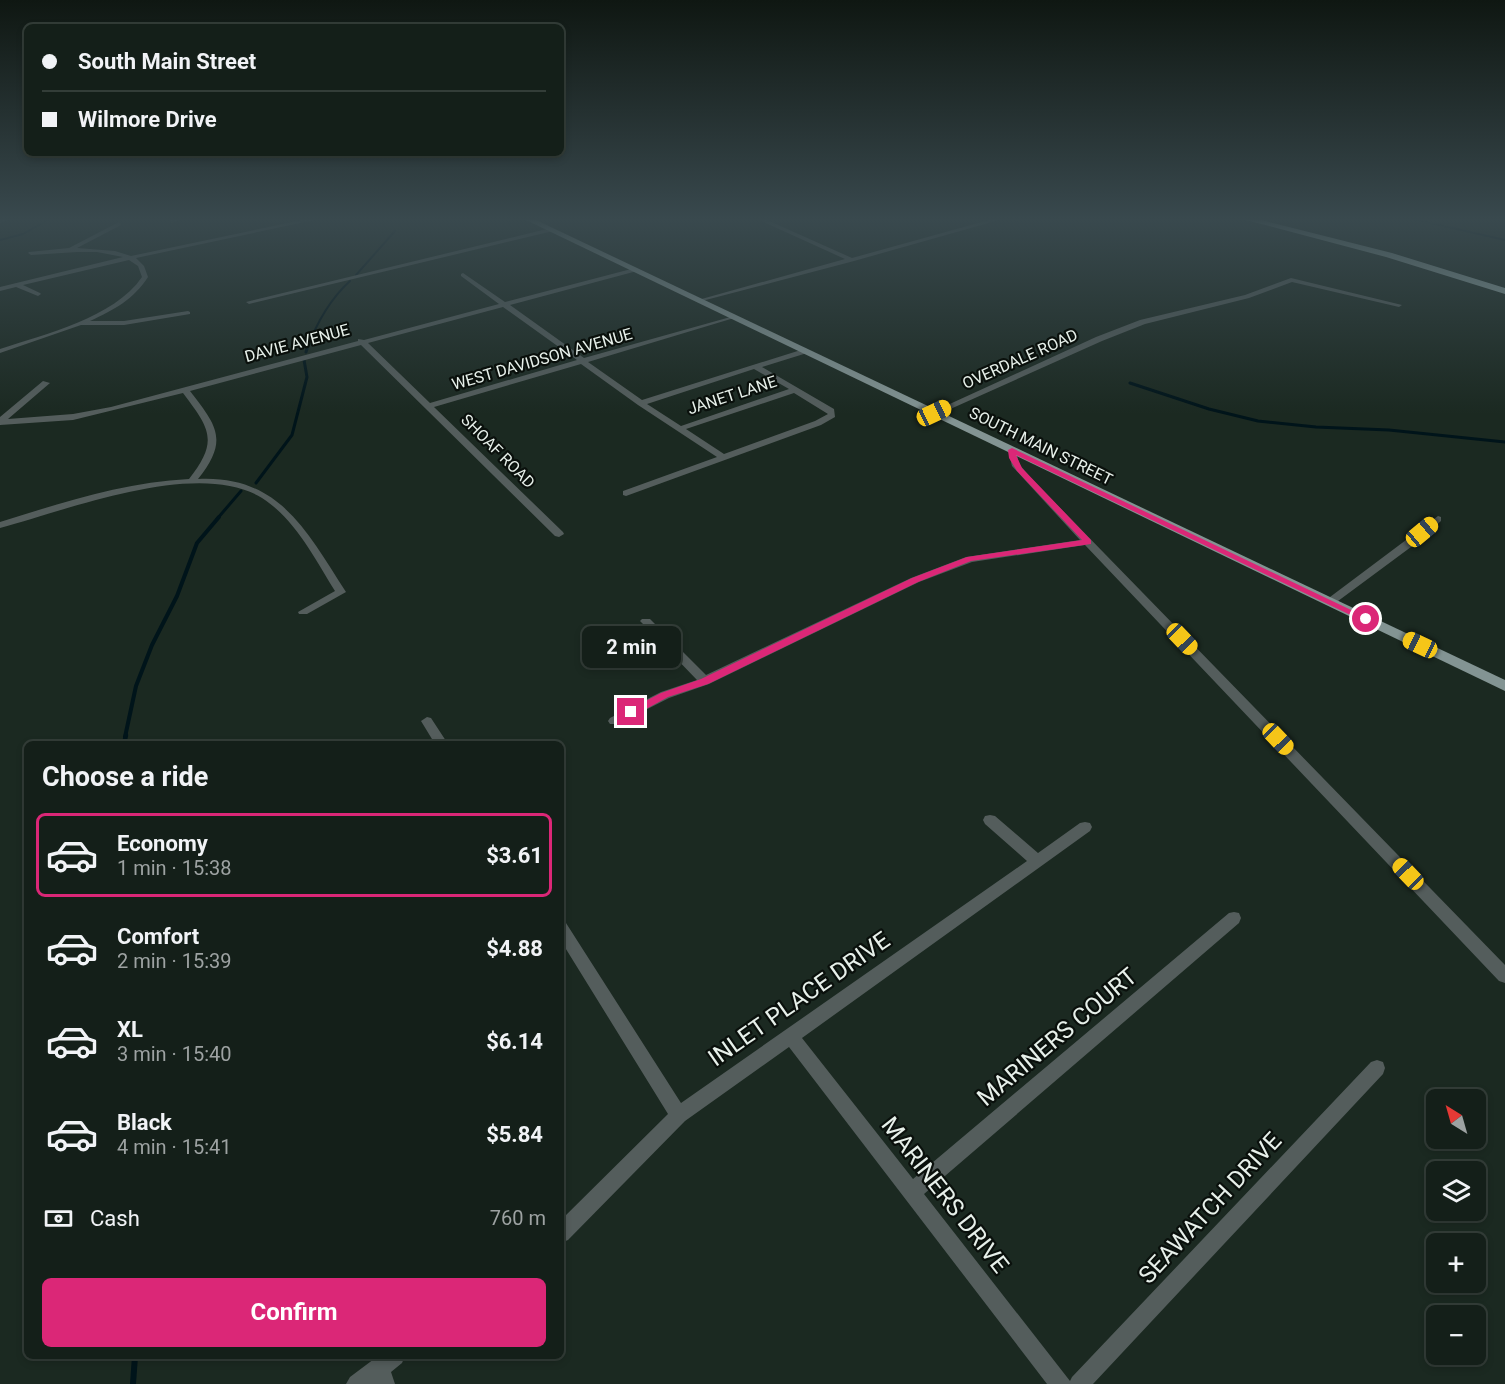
<!DOCTYPE html>
<html lang="en">
<head>
<meta charset="utf-8">
<style>
	body { margin:0; font-family:Roboto,sans-serif; background:#1d2722; color:#f1f3f6; height:100vh; display:flex; flex-direction:column; font-size:22px; white-space:nowrap }
	* { box-sizing:border-box; margin:0 }
	p { font-size:20px; color:#9da2a2 }
	.icon { flex:none; width:33px; height:33px; fill:none; stroke:currentColor; stroke-width:2; stroke-linecap:round; stroke-linejoin:round }
	.map { position:relative; flex:1; overflow:hidden }
	.details { position:absolute; left:24px; top:741px; width:540px; height:618px; display:flex; flex-direction:column; background:#141f19; border-radius:9px; box-shadow:0 3px 9px #0003,0 0 0 2px #333d38 }
	.details>* { flex:none }
	.guide { position:absolute; left:24px; top:24px; width:540px; height:132px; border-radius:9px; box-shadow:0 3px 9px #0003,0 0 0 2px #333d38; display:grid; align-content:center; height:132px; padding:0 18px; background:#141f19 }
	.needle { width:39px; rotate:323deg }
	.fabs { position:absolute; left:1426px; top:1089px; display:grid; gap:12px }
	.fabs a { display:grid; place-items:center; width:60px; height:60px; border-radius:9px; background:#141f19; box-shadow:0 3px 9px #0003,0 0 0 2px #333d38; font-size:30px }
	.end { position:absolute; width:27px; height:27px; margin:-14px; border:8px solid #db2777; background:#fff; box-shadow:0 0 0 3px #fff }
	.from { border-radius:50% }
	.bubble { position:absolute; height:42px; border-radius:9px; background:#141f19; box-shadow:0 3px 9px #0003,0 0 0 2px #333d38; font-size:20px; font-weight:700; line-height:42px; text-align:center }
	.car { position:absolute; width:18px; height:36px; margin:-18px -9px; border-radius:8px; box-shadow:0 0 4px 2px #0007; background:linear-gradient(#f5c518 24%,#345 0 40%,#f5c518 0 76%,#345 0 86%,#f5c518 0) }
	.guide b { display:flex; align-items:center; gap:21px; height:57px; font-size:22px }
	.guide b+b { border-top:2px solid #333d38 }
	.guide i { width:15px; height:15px; background:#f1f3f6 }
	ul { padding:0; list-style:none }
	li { display:flex; align-items:center; gap:18px; height:84px; margin:0 12px 9px; padding:0 6px; border:3px solid transparent; border-radius:9px }
	li div { flex:1 }
	li b { display:block; font-size:22px }
	li em { font-style:normal; font-weight:700 }
	li.on { border-color:#db2777 }
	li>.icon { width:54px; height:54px; stroke-width:1.5 }
	h2 { padding:0 18px; font-size:27px; line-height:72px }
	.pay { display:flex; align-items:center; gap:15px; height:66px; padding:0 18px; font-size:22px }
	.pay p { margin-inline-start:auto }
	.button { display:flex; gap:12px; margin-top:auto; padding:12px 18px }
	.button a { flex:1; height:69px; border-radius:9px; background:#db2777; color:#fff; font-size:24px; font-weight:700; line-height:69px; text-align:center }
	.map>svg:first-child { display:block }
	.lines { fill:none; stroke-linecap:round; stroke-linejoin:round }
	.stream-far4 { stroke:#00141a; stroke-width:2 }
	.stream-far3 { stroke:#00141a; stroke-width:3 }
	.stream-far2 { stroke:#00141a; stroke-width:4 }
	.stream-far1 { stroke:#00141a; stroke-width:4.5 }
	.stream { stroke:#00141a; stroke-width:6 }
	.minor { fill:#545d5c; fill-rule:evenodd }
	.major { fill:#839493; fill-rule:evenodd }
	.highway { fill:#95aaa8; fill-rule:evenodd }
	.route { fill:#db2777 }
	.labels { text-anchor:middle; dominant-baseline:central; stroke-width:4.5; stroke-linejoin:round; paint-order:stroke }
	.far-street-label { font-size:16px; fill:#e7f0ea; stroke:#0a100c }
	.near-street-label { font-size:24px; fill:#e7f0ea; stroke:#0a100c }
</style>
</head>
<body>
<div class="map">
<svg width="1505" height="1384" viewBox="0 0 1505 1384">
	<rect width="100%" height="100%" fill="#1b2921"/>
	<g class="lines">
		<path class="stream-far4" d="M1417,220l88,20
			M0,240l23,-6 25,-14
			M356,275l39,-44
			M306,351c10,-27 23,-51 44,-70"/>
		<path class="stream-far3" d="M306,352l1,-3
			M1130,383l79,26 49,12 58,6 73,3 116,12
			M256,483l36,-48 15,-58 -3,-17
			M217,519l24,-28"/>
		<path class="stream-far2" d="M125,737l11,-51 16,-41 25,-49 20,-53 22,-26"/>
		<path class="stream-far1" d="M124,744l2,-9"/>
		<path class="stream" d="M133,1384l2,-28"/>
		<path class="minor" d="M0,220h7l-7,3z
			M169,220h11l-9,3z
			M302,220h12l-178,38 8,8 4,11c-14,22 -34,33 -58,44h34l64,-10 2,1v2l-66,11h-43l-81,28v-4c45,-15 114,-31 142,-72l-4,-11 -9,-6 -106,25 17,8 1,1 -3,2 -22,-9 -16,4v-4l123,-30 -26,-5h-20l-46,3 -3,-2 1,-1 40,-4 50,-26 2,3 -44,23 38,3 16,5z
			M759,220h8l85,38 137,-38h10l-145,41 -156,41v-2l147,-41z
			M551,228l2,3 -304,73 -3,-2z
			M635,268l3,2 -1,1 -127,34 74,53 150,-42v2l-146,44 54,38 162,-51 4,2 -1,2 -45,14 72,42 1,8 -14,8 -195,71 -3,-1v-4l94,-34 -79,-52 -57,-41 -147,43 129,125 1,2 -5,3 -4,-1 -194,-191 -171,46c27,35 39,49 8,88 82,-4 109,53 148,113l-39,22h-8l-1,-2 37,-21c-20,-32 -40,-72 -73,-93 -64,-40 -194,12 -262,30v-6c61,-19 124,-40 189,-43 30,-38 21,-50 -6,-86l-110,27 -73,5v-8l43,-36 7,2 -42,36 65,-5 38,-7 247,-66v-2l6,1 135,-36 -38,-28v-2l2,-1 42,29zM503,307l74,53 -147,43 -62,-60zM754,369l35,20 -108,37 -34,-22zM794,393l34,21 -13,7 -91,33 -38,-25z
			M1291,278l111,27 -3,2 -107,-25 -43,16 -104,26 -43,17 -165,74 -7,-2 166,-76 44,-17 105,-25z
			M1012,447l4,3 3,14 12,14 474,487v18l-6,-2 -414,-436 -113,17 -53,20 -210,102 -40,14 -51,26h-8l-2,-3 2,-3 51,-26 36,-12 -55,-57 -2,-2 2,-2h8l56,56 205,-97 55,-21 114,-17 -68,-74 -4,-16z
			M1438,516l3,1v4l-30,26 -77,57h-8l-1,-2 1,-2z
			M427,717l4,1 17,26h-13l-14,-23z
			M990,815l5,1 43,37 42,-30 5,-1 5,1 2,4 -2,4 -288,207 111,141 316,-266 5,-1 5,1 2,5 -2,5 -315,271 146,187 2,-4 299,-315 6,-2 6,2 2,6 -2,6 -290,310h-46l-258,-337 -104,74 -117,119 -7,3v-23l107,-106 -107,-173v-19l5,1 115,180 346,-242 -42,-37 -2,-4 2,-4z
			M378,1356h27l-3,7 -11,9 4,12h-49l4,-7z"/>
		<path class="major" d="M526,220h10l969,460v11z"/>
		<path class="highway" d="M1246,220h15l131,33 113,35v6l-119,-37z"/>
	</g>
	<linearGradient id="sky" x2="0" y2="1"><stop stop-color="#0f1712"/><stop offset="0.53" stop-color="#39494e"/><stop offset="1" stop-color="#39494e" stop-opacity="0"/></linearGradient>
	<rect width="1505" height="414" fill="url(#sky)"/>
	<path class="route" d="M1012,448l358,171 -7,2 -347,-166 6,13 69,72v4l-120,17 -53,21 -210,102 -40,13 -33,18h-7v-5l33,-17 40,-14 211,-101 55,-21 115,-17 -65,-69 -8,-13 -1,-8z"/>
	<g class="labels">
		<g class="far-street-label">
			<text transform="translate(297 343) rotate(-15)">DAVIE AVENUE</text>
			<text transform="translate(542 359) rotate(-16)">WEST DAVIDSON AVENUE</text>
			<text transform="translate(1020 359) rotate(-24)">OVERDALE ROAD</text>
			<text transform="translate(732 395) rotate(-18)">JANET LANE</text>
			<text transform="translate(1041 446) rotate(26)">SOUTH MAIN STREET</text>
			<text transform="translate(498 451) rotate(45)">SHOAF ROAD</text>
		</g>
		<g class="near-street-label">
			<text transform="translate(799 999) rotate(-35)">INLET PLACE DRIVE</text>
			<text transform="translate(1057 1037) rotate(-40)">MARINERS COURT</text>
			<text transform="translate(945 1195) rotate(52)">MARINERS DRIVE</text>
			<text transform="translate(1210 1208) rotate(-47)">SEAWATCH DRIVE</text>
		</g>
	</g>
</svg>
<div class="fabs">
<a><svg class="needle" viewBox="-14 -14 28 28"><path d="M0-13l5 13h-10z" fill="#e53935"/><path d="M0 13l5-13h-10z" fill="#9da2a2"/></svg></a>
<a><svg class="icon" aria-label="layers" viewBox="0 0 24 24"><path d="M12 4l9 5-9 5-9-5zM3 14l9 5 9-5"/></svg></a>
<a>+</a>
<a>−</a>
</div>
<i class="end from" style="left:1366px;top:619px"></i>
<i class="end" style="left:631px;top:712px"></i>
<div class="bubble" style="left:582px;top:626px;width:99px">2 min</div>
<i class="car" style="left:934px;top:413px;rotate:65deg"></i>
<i class="car" style="left:1422px;top:532px;rotate:50deg"></i>
<i class="car" style="left:1182px;top:639px;rotate:136deg"></i>
<i class="car" style="left:1420px;top:645px;rotate:295deg"></i>
<i class="car" style="left:1278px;top:739px;rotate:136deg"></i>
<i class="car" style="left:1408px;top:874px;rotate:316deg"></i>
<div class="guide">
<b><i class="from"></i>South Main Street</b>
<b><i></i>Wilmore Drive</b>
</div>
<section class="details">
<h2>Choose a ride</h2>
<ul>
<li class="on"><svg class="icon" aria-label="car" viewBox="0 0 24 24"><path d="M5 17H2v-5l4-1 3-4h7l3 4 3 1v5h-3M9 17h6M6 11h13"/><circle cx="7" cy="17" r="2"/><circle cx="17" cy="17" r="2"/></svg><div><b>Economy</b><p>1 min · 15:38</p></div><em>$3.61</em></li>
<li><svg class="icon" aria-label="car" viewBox="0 0 24 24"><path d="M5 17H2v-5l4-1 3-4h7l3 4 3 1v5h-3M9 17h6M6 11h13"/><circle cx="7" cy="17" r="2"/><circle cx="17" cy="17" r="2"/></svg><div><b>Comfort</b><p>2 min · 15:39</p></div><em>$4.88</em></li>
<li><svg class="icon" aria-label="car" viewBox="0 0 24 24"><path d="M5 17H2v-5l4-1 3-4h7l3 4 3 1v5h-3M9 17h6M6 11h13"/><circle cx="7" cy="17" r="2"/><circle cx="17" cy="17" r="2"/></svg><div><b>XL</b><p>3 min · 15:40</p></div><em>$6.14</em></li>
<li><svg class="icon" aria-label="car" viewBox="0 0 24 24"><path d="M5 17H2v-5l4-1 3-4h7l3 4 3 1v5h-3M9 17h6M6 11h13"/><circle cx="7" cy="17" r="2"/><circle cx="17" cy="17" r="2"/></svg><div><b>Black</b><p>4 min · 15:41</p></div><em>$5.84</em></li>
</ul>
<div class="pay"><svg class="icon" aria-label="cash" viewBox="0 0 24 24"><path d="M3 7h18v10H3z"/><circle cx="12" cy="12" r="2"/></svg>Cash<p>760 m</p></div>
<div class="button"><a>Confirm</a></div>
</section>
</div>
</body>
</html>
